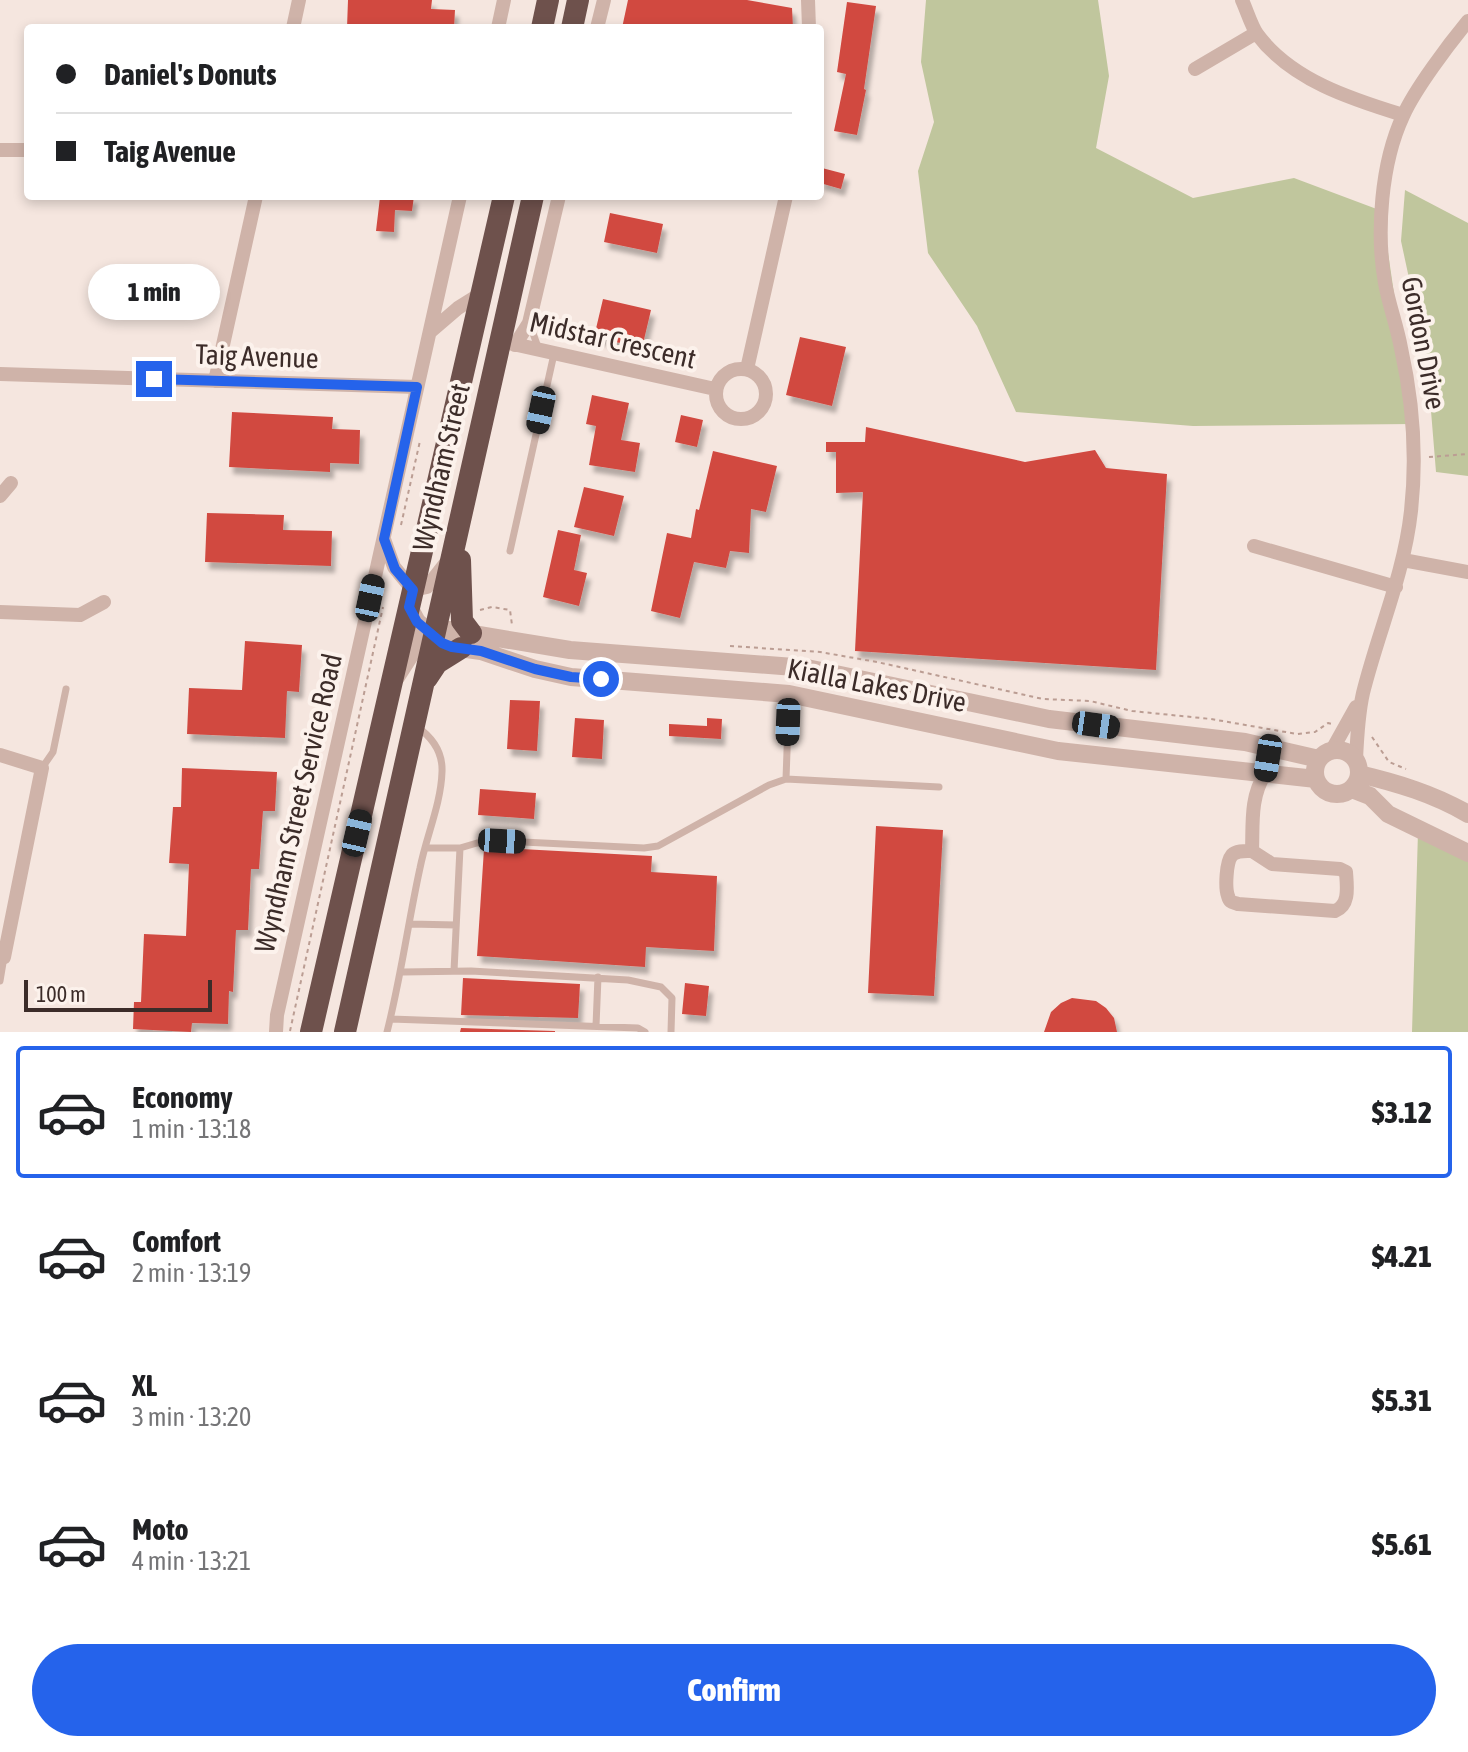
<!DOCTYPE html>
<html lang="en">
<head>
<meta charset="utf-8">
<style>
	body { margin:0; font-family:"Asap Condensed",sans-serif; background:#f2f2f2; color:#202124; height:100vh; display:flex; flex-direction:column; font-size:30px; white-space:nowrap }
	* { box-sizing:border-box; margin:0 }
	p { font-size:26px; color:#757577 }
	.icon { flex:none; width:44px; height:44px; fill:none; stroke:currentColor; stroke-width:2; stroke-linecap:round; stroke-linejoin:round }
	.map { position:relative; height:1032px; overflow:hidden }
	.sheet { display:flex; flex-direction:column; background:#fff; flex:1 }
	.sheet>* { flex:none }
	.hud { position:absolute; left:24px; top:24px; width:800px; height:176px; border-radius:8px; box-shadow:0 4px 12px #0003; display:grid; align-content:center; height:176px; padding:0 32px; background:#fff }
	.scale { position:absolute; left:24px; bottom:20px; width:188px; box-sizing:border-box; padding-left:8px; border:4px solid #3c2c29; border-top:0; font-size:22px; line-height:28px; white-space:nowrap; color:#3c2c29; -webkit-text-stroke:6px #fcf2ec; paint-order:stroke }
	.end { position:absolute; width:36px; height:36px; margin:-18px; border:10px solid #2563eb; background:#fff; box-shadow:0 0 0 4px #fff }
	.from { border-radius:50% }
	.bubble { position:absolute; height:56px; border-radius:28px; background:#fff; box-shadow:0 4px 12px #0003; font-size:26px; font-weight:800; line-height:56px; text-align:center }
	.car { position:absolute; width:24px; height:48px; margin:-24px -12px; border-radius:10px; box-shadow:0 0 6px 2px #0007; background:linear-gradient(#222 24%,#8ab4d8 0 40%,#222 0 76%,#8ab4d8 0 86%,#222 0) }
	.hud b { display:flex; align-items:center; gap:28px; height:76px; font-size:30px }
	.hud b+b { border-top:2px solid #e0e0e0 }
	.hud i { width:20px; height:20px; background:#202124 }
	ul { padding:14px 0 0; list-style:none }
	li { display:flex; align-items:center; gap:24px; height:132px; margin:0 16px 12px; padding:0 16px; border:4px solid transparent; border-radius:8px }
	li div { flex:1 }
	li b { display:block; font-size:30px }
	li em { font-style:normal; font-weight:800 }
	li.active { border-color:#2563eb }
	li>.icon { width:72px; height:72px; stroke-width:1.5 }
	.button { display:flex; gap:16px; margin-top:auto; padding:16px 32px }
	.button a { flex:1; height:92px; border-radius:48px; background:#2563eb; color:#fff; font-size:32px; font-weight:800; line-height:92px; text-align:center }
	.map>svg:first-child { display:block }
	.green { fill:#c0c69d }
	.building { fill:#d14941; filter:url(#shadow) }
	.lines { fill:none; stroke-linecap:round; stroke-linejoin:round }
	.path { stroke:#bb9d93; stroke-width:2; stroke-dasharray:4 4; stroke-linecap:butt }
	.service { stroke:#cfb3a9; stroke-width:7 }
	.minor { stroke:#cfb3a9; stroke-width:14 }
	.tertiary { stroke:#cfb3a9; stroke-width:18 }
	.trunk { stroke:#6e514c; stroke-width:22 }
	.route { stroke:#2563eb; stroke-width:10 }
	.labels { text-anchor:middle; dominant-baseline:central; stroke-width:8; stroke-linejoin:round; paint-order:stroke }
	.street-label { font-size:28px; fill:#3c2c29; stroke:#fcf2ec }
</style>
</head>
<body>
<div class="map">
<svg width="1468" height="1032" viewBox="0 0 1468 1032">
	<defs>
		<filter id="shadow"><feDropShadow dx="4" dy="7" stdDeviation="2" flood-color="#0004"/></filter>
	</defs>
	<rect width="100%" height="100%" fill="#f5e6df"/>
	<path class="green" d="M926,0h172l11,76 -13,72 97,50 101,-20 88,33 31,213 -220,2 -177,-14 -39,-86 -49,-73 -10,-82 16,-49 -13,-60z
		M1405,190l63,33v253l-32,-4 -9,-110 -26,-121z
		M1418,832l50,27v173h-56z"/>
	<path class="building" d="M348,0h84l-1,9 24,1 -1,18h-107z
		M628,0h119l45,8 1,20h-171z
		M847,2l29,4 -12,83 2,1 -9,45 -23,-4 12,-57 -9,-2z
		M822,168l23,6 -4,15 -21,-6z
		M395,196h19l-2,15 -17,-1 -1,22 -18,-1 4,-34z
		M610,213l53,11 -6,29 -53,-11z
		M603,299l48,11 -9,38 -48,-11z
		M800,337l46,10 -14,59 -46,-11z
		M592,395l37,8 -8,37 19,3 -5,29 -46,-7 7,-39 -10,-2z
		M232,412l101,5 -1,12 28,1 -1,34 -29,-1v9l-101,-5z
		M681,415l22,5 -6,27 -22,-5z
		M866,427l159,35 70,-12 11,18 61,6 -11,196 -301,-19 8,-159 -27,1v-41h-10v-10h39z
		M713,451l64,15 -11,46 -15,-3 -2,44 -19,-2 -4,17 -32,-6 -14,56 -29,-7 16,-78 24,5 5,-29 3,1z
		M584,487l40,9 -10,40 -40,-9z
		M207,513l77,2 -1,15 49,1 -1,35 -126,-4z
		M558,530l23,5 -7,35 13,3 -8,33 -36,-9z
		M245,641l57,4 -3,47 -12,-1 -2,47 -98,-4 2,-46 53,2z
		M510,700l30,1 -3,50 -30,-2z
		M575,718l29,2 -2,39 -30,-2z
		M707,718l15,1 -1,20 -52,-3v-12l38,2z
		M182,768l95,4 -2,39h-12l-4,58h-8l-3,61h-12l-3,62 -4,-1 -1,33 -36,-1 -1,9 -58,-3 1,-27h7l3,-68 42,2 3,-72 -20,-1 4,-56h8z
		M480,789l56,4 -2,26 -56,-4z
		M876,826l67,4 -9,166 -66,-3z
		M502,848l150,8 -1,16 66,4 -3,75 -68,-4 -1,20 -168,-11 7,-107z
		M463,978l117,6 -2,34 -117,-3z
		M685,983l24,3 -3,30 -24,-2z
		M1072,998l24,3 10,7 8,10 3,14h-73l7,-20 10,-9z
		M461,1028l94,3v1h-95z"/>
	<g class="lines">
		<path class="path" d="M1429,457l39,-3
			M401,525l19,-84
			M480,610l12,-3 18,3 2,15
			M730,646l90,6 57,10 166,37 47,2 42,10 79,8 86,15 18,-2 13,-9 4,1
			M1372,737l17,25 17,7
			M290,1031l93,-424"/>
		<path class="service" d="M530,325l9,25
			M510,551l44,-197
			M42,768l11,-16 13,-63
			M786,779l3,-83
			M425,848h35l17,-5 25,-2 142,7 14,-2 111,-61 17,-6 153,8
			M410,924l46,1
			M454,971l6,-123
			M403,972l68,-1 157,9 33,7 11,11 -1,34
			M0,981l4,-24
			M391,1019l247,9 7,4
			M596,1026l2,-49
			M387,1032c14,-55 21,-109 33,-164 6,-31 21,-64 22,-96 1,-21 -10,-35 -26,-46"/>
		<path class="minor" d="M808,0l1,28
			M1242,0c5,11 9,25 15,34 34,46 94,65 146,81
			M293,28l6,-28
			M498,28l6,-28
			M597,28l7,-28
			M1195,69l61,-36
			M0,150h28
			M430,332l28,-24 24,-15
			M500,341l215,48
			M515,345l14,-22 30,-127
			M716 394a25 25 0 1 1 50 0a25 25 0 1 1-50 0Z
			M747,369l39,-173
			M0,374l417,13
			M215,381l41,-185
			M0,496l11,-13
			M384,539l10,28 19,23 14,-3 18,-23
			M1254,546l142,41
			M1403,560l65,12
			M0,612l80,3 24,-13
			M1332,750l24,-43
			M0,755l42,13 -38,189h-4
			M1356,760c1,-23 2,-45 7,-67 15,-61 41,-118 48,-182 6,-54 2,-109 -10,-163 -4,-22 -12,-43 -16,-65 -9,-50 -4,-120 18,-167 12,-27 46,-72 65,-95
			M1252,851c-6,0 -15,-1 -20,4 -6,7 -7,33 -4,41 2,7 4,6 10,8l97,7c15,-6 12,-24 11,-39l-6,-3 -68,-5 -20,-13c1,-27 -2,-54 13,-77
			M276,1032l1,-17 183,-819"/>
		<path class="tertiary" d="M409,607l8,15 25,21 10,4 29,4 54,18 36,8 218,17 269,57 258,28
			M396,677l25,-39 28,-8 121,20 237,18 242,51 196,23 74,17
			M1315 772a22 22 0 1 1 44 0a22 22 0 1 1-44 0Z
			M1359,774c38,9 75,20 109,40
			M1352,789l18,7 18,18 80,39"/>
		<path class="trunk" d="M542,28l6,-28
			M572,28l6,-28
			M460,560l2,61 9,12
			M427,678l10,-15 24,-15
			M311,1032l193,-836
			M345,1032l188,-836"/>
	</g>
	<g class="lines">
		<path class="route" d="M154,379l263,8 -33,152 11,30 18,21 -4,17 8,15 25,21 10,4 29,4 54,18 36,8 30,2"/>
	</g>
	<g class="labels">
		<g class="street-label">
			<text transform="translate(613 340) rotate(13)">Midstar Crescent</text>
			<text transform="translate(1424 343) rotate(79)">Gordon Drive</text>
			<text transform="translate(257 356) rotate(2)">Taig Avenue</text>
			<text transform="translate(441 467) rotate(-77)">Wyndham Street</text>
			<text transform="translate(877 685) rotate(11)">Kialla Lakes Drive</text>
			<text transform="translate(298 803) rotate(-77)">Wyndham Street Service Road</text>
		</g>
	</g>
</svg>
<div class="scale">100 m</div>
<i class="end from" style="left:601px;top:679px"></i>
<i class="end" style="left:154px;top:379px"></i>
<div class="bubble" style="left:88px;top:264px;width:132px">1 min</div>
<i class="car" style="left:541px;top:410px;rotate:192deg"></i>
<i class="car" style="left:370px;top:598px;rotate:12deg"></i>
<i class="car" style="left:788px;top:722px;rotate:182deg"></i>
<i class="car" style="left:1096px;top:725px;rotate:98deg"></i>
<i class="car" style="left:1268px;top:758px;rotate:189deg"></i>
<i class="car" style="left:357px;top:833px;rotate:13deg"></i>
<i class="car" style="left:502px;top:841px;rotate:93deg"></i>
<div class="hud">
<b><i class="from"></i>Daniel's Donuts</b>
<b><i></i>Taig Avenue</b>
</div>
</div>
<section class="sheet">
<ul>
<li class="active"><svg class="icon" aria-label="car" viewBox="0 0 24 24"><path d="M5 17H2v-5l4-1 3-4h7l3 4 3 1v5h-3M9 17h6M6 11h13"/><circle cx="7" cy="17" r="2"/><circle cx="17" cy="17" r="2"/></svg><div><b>Economy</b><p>1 min · 13:18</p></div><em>$3.12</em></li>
<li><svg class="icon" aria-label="car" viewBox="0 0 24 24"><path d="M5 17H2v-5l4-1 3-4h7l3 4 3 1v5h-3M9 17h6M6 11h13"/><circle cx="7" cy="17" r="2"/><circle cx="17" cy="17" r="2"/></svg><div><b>Comfort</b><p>2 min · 13:19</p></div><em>$4.21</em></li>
<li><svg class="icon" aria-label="car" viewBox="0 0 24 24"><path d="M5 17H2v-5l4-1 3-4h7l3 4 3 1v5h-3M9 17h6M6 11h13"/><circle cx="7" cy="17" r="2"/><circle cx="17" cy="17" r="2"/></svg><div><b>XL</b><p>3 min · 13:20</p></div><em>$5.31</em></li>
<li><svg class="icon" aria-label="car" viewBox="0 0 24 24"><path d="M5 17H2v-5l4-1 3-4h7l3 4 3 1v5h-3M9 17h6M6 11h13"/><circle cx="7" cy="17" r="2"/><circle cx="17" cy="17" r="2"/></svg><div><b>Moto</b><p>4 min · 13:21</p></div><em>$5.61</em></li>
</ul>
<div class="button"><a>Confirm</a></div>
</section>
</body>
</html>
